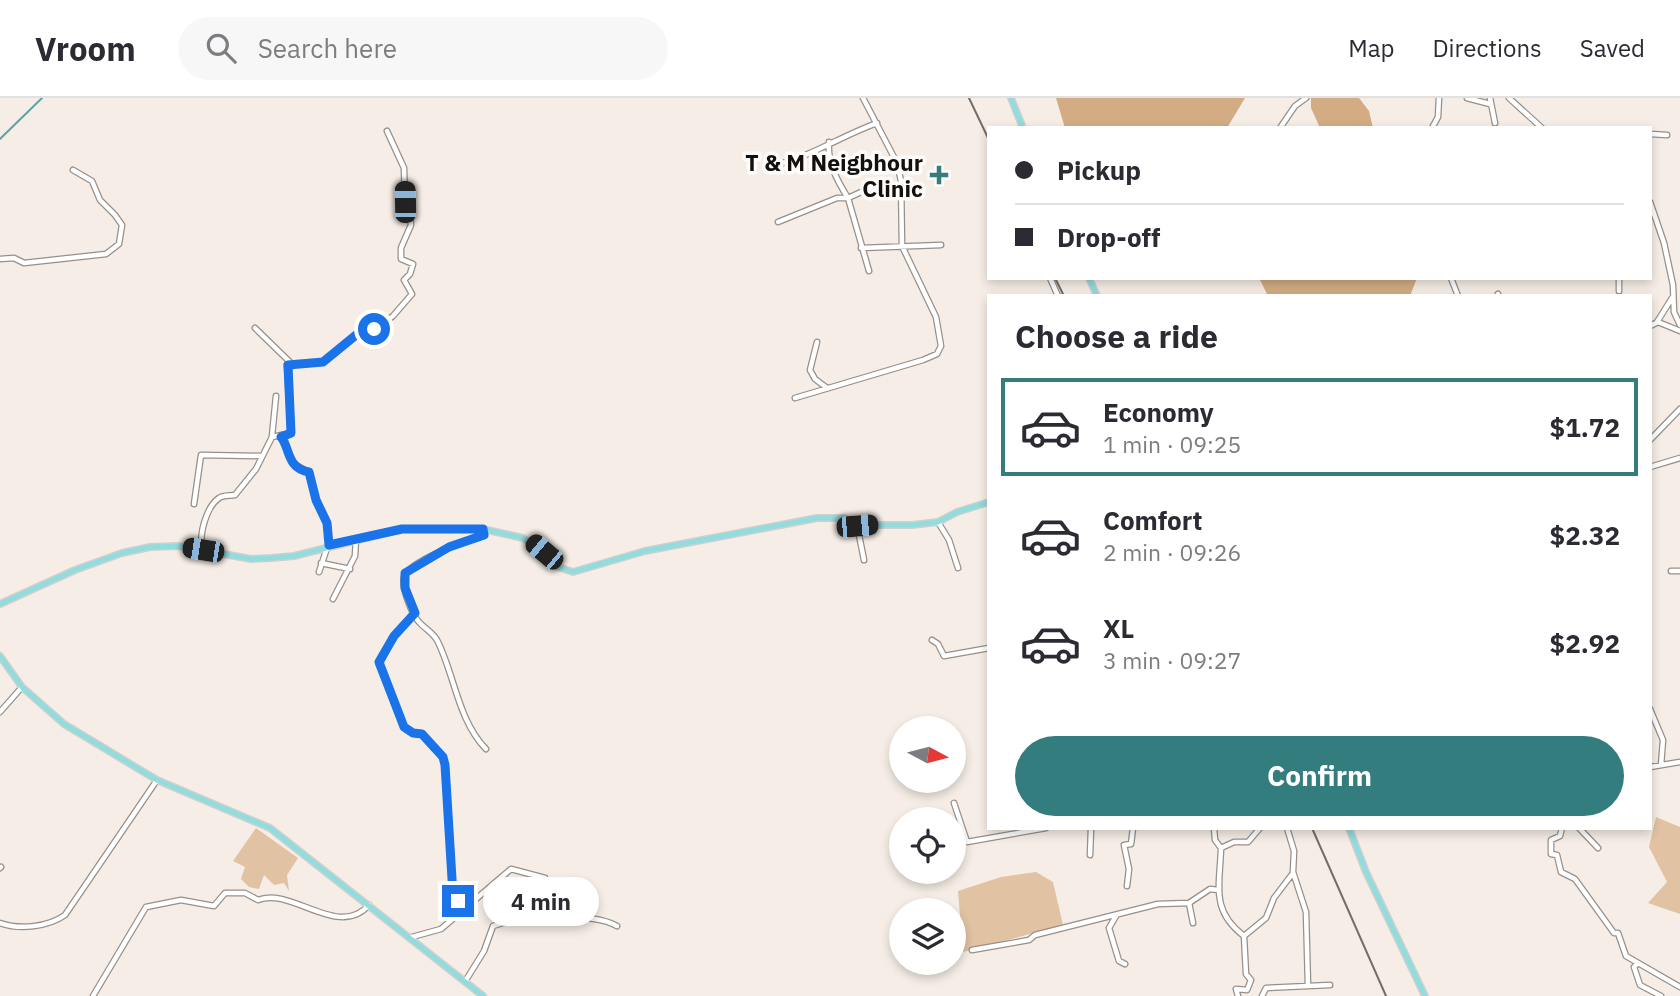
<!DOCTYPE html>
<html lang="en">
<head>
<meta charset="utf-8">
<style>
	body { margin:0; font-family:"IBM Plex Sans",sans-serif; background:#f7f7f7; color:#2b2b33; height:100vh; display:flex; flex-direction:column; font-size:26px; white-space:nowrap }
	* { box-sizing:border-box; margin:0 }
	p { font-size:23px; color:#7c7c81 }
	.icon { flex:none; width:38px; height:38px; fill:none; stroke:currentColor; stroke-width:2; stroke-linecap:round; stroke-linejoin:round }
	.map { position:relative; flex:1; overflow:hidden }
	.drawer { position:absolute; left:987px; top:196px; width:665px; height:536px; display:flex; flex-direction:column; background:#fff; border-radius:0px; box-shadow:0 4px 10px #0003 }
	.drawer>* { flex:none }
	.banner { position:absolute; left:987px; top:28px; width:665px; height:154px; border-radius:0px; box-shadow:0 4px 10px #0003; display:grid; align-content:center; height:154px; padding:0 28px; background:#fff }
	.needle { width:46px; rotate:97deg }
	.controls { position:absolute; left:889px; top:618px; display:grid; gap:14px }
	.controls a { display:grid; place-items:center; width:77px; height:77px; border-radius:50%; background:#fff; box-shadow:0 4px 10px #0003; font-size:35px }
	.end { position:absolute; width:32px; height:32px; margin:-16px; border:9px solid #1a73e8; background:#fff; box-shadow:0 0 0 4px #fff }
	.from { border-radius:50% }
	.bubble { position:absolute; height:49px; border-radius:24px; background:#fff; box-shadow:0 4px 10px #0003; font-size:23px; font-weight:700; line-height:49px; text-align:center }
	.car { position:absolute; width:21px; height:42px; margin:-21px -10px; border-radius:9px; box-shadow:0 0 5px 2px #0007; background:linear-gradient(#222 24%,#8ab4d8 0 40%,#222 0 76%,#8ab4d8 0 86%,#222 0) }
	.banner b { display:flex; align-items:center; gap:24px; height:66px; font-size:26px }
	.banner b+b { border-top:2px solid #e1e1e2 }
	.banner i { width:18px; height:18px; background:#2b2b33 }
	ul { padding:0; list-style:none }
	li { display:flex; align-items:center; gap:21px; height:98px; margin:0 14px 10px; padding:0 14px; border:4px solid transparent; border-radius:0px }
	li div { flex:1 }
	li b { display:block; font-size:26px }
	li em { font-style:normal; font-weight:700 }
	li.active { border-color:#347d7e }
	li>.icon { width:63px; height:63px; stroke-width:1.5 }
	h2 { padding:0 28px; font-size:32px; line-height:84px }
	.button { display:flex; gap:14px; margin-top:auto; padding:14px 28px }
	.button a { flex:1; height:80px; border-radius:42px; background:#347d7e; color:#fff; font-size:28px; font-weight:700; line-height:80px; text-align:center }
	header { display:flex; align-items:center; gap:42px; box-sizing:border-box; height:98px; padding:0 35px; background:#fff; border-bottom:2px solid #e1e1e2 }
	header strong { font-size:33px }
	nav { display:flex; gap:38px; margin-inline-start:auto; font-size:24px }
	.search { width:490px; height:63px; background:#f7f7f7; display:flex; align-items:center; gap:18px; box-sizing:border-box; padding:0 24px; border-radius:38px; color:#7c7c81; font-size:26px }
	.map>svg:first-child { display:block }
	.green { fill:#e1c2a3 }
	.forest { fill:#d3ac84 }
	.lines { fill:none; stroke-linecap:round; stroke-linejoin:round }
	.stream { stroke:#5ea3a2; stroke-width:2 }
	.minor-casing { stroke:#979089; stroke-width:7 }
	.major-casing { stroke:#d0cfcf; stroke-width:8 }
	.minor { stroke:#fff; stroke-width:4.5 }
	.major { stroke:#91dcdc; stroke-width:5 }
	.rail { stroke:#736e6a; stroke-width:2 }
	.route { stroke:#1a73e8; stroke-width:9 }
	.poi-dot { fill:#347d7e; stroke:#fefcfb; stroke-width:2.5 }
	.labels { text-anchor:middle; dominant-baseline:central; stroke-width:7; stroke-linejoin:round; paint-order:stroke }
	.poi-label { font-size:23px; font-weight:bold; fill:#120f0d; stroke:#fefcfb; text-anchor:end }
</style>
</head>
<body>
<header>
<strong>Vroom</strong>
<div class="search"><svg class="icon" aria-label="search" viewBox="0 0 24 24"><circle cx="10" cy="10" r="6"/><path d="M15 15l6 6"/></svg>Search here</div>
<nav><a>Map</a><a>Directions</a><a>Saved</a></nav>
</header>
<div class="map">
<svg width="1680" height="898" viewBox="0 0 1680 898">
	<rect width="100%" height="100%" fill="#f6eee6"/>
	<path class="green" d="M1656,719l24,10v87l-32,-11 19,-21 -18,-35z
		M256,730l42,30 -11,17 2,16 -5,-8 -10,2 -10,-10 -5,14 -10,-2 -8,-8 4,-12 -12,-6z
		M1036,774l17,10 10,43 -100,27 -5,-61 43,-14z"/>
	<path class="forest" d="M1056,0h189l-18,30h-162z
		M1311,0h48l10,13 4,17h-53l-9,-20z
		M1259,180h158l-7,18h-142z"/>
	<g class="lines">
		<path class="stream" d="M0,41l42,-41"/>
		<defs>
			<path id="minor" d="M1467,0l23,6
				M1490,0l5,25
				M1509,0l33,30
				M1280,30l15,-22 11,-8
				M1432,30l6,-11 1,-19
				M1650,36l17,1
				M829,44c-2,21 9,40 19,56l22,-10
				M771,68c38,-8 70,-30 106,-43
				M1650,104l14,41 9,42 1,27 6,13
				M778,124l59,-24h11l21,73
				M861,150l80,-3
				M0,161l14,-1 10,5 82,-9 13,-10 3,-19 -7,-10 -15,-15 -8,-19 -19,-11
				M1050,180l8,18
				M1451,180l7,18
				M1619,180v13
				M1498,196l1,2
				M1657,224l15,-24
				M1650,228l8,-4 22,9
				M255,230l37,36
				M817,244l-7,28 5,9 12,9
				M795,300l128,-38 14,-6 4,-8 -5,-29 -34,-71 -1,-65 -4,-18 -34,-65
				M272,338l4,-40
				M281,339l13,27 15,8 7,29 11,22 2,22
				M1650,342l30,-31
				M1650,369l30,-9
				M194,406l7,-49 61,1
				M938,424l11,18 9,28
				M857,427l7,35
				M483,431l1,6c-16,5 -76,26 -80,42 -3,10 8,38 15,45 6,7 15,11 19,20 17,35 20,78 48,107
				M203,452c-5,-13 3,-43 16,-52 4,-3 11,-2 16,-3l21,-26 16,-32 19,-4 -4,-68 36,-3 33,-27 18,-6 19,-13 19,-22 -8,-14 6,-6 3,-10 -12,-5v-11l10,-23 -1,-10 -5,-13 -1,-34 -17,-37
				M321,465l29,6
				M1671,473h9
				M319,474l8,-24
				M333,501l22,-43 1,-17
				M415,515l-21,23 -15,29 25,62 9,6 8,1 22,23 2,8 8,130 14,14
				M932,542l6,4 6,12 45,-8
				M1650,611l13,31 -2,25
				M0,614l22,-25
				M1650,669l30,-5
				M954,705l13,39 79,-14
				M1214,730l1,12 6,8
				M1287,730l7,23 -1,21 13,40 2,74
				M1562,730l-2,8 -9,4v14l6,1 4,17 14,7 39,54h4l8,23 54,31
				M1579,730l19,20
				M1090,757l1,-27
				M0,770l1,-1
				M1127,788l2,-17 -5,-24 7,-1 2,-16
				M1189,805l4,20
				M1116,818l-7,12 10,33 6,3
				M0,825c20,7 48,4 65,-8l92,-135
				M1244,838l22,-18 8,-20 19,-25
				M412,839l29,-8 70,-60 34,9
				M972,852l57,-10 6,-5 123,-31 31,-1 21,-14 8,1
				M1638,865l-4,4 6,18 21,11
				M466,882l18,-29 9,-25 22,-7 18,-16 23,-1c21,23 39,11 61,24
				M93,898l53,-89 35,-7 33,6 11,-13h20l13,7c33,-14 80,40 111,5
				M1238,898l-2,-7 11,1 4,-10 -5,-6 -2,-38c-34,-26 -24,-51 -23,-88l13,-6h14l12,-14
				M1262,898l4,-8 64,-3"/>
			<path id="major" d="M1011,0l12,30
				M1089,180l8,18
				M0,506l75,-34 47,-17 28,-6 29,-1 72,13 20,-1 23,-2 108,-27h81l40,9 21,14 14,15 15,5 72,-21 172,-33h27l13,7h55l26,-3 19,-10 32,-10
				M0,558l22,31 42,37 93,56 113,48 213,168
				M1349,730l17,44 59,124"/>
		</defs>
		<use href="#minor" class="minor-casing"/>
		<use href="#major" class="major-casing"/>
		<use href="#minor" class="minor"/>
		<use href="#major" class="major"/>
		<path class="rail" d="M969,0l20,42
			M1055,180l9,18
			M1312,730l74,168"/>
	</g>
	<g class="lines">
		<path class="route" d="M374,231l-18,6 -33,27 -35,3 3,68 -10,4c9,10 5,31 28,35l7,28 11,23 2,22 73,-16h81l1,6 -35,12 -44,26v15l10,25 -21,23 -15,26 25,65 9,6 9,1 21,23 2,8 8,130 5,6"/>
	</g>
	<path class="poi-dot" d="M935.5 66.5h7v7h7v7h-7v7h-7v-7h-7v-7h7z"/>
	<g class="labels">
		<g class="poi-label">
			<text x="923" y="64">T &amp; M Neigbhour<tspan x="923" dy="26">Clinic</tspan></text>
		</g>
	</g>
</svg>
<div class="controls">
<a><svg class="needle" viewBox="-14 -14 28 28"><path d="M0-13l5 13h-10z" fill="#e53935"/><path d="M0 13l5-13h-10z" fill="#7c7c81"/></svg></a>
<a><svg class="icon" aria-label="locate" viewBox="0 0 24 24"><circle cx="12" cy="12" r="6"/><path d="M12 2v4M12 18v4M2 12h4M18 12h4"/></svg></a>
<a><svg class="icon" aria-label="layers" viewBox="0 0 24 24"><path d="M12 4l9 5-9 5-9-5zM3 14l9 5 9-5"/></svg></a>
</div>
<i class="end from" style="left:374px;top:231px"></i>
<i class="end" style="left:458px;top:803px"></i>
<div class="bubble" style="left:483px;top:779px;width:116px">4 min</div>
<i class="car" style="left:405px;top:104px;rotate:359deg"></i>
<i class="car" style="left:857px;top:428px;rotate:85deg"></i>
<i class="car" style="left:203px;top:452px;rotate:279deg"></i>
<i class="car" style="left:544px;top:454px;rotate:310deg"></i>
<div class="banner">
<b><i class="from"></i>Pickup</b>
<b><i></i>Drop-off</b>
</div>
<section class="drawer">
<h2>Choose a ride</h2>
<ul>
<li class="active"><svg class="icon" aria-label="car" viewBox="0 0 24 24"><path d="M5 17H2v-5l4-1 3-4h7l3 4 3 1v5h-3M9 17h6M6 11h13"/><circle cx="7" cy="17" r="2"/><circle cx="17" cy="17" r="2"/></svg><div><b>Economy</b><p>1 min · 09:25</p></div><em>$1.72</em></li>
<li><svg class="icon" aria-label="car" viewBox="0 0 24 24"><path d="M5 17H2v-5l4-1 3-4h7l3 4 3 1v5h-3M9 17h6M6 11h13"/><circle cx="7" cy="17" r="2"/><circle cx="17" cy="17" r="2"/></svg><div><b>Comfort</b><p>2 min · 09:26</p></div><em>$2.32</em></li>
<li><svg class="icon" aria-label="car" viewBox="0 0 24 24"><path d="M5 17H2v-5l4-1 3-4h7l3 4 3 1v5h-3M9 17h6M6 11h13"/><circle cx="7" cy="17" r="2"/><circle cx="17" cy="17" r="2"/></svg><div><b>XL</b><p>3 min · 09:27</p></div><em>$2.92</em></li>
</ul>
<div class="button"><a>Confirm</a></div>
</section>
</div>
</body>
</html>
